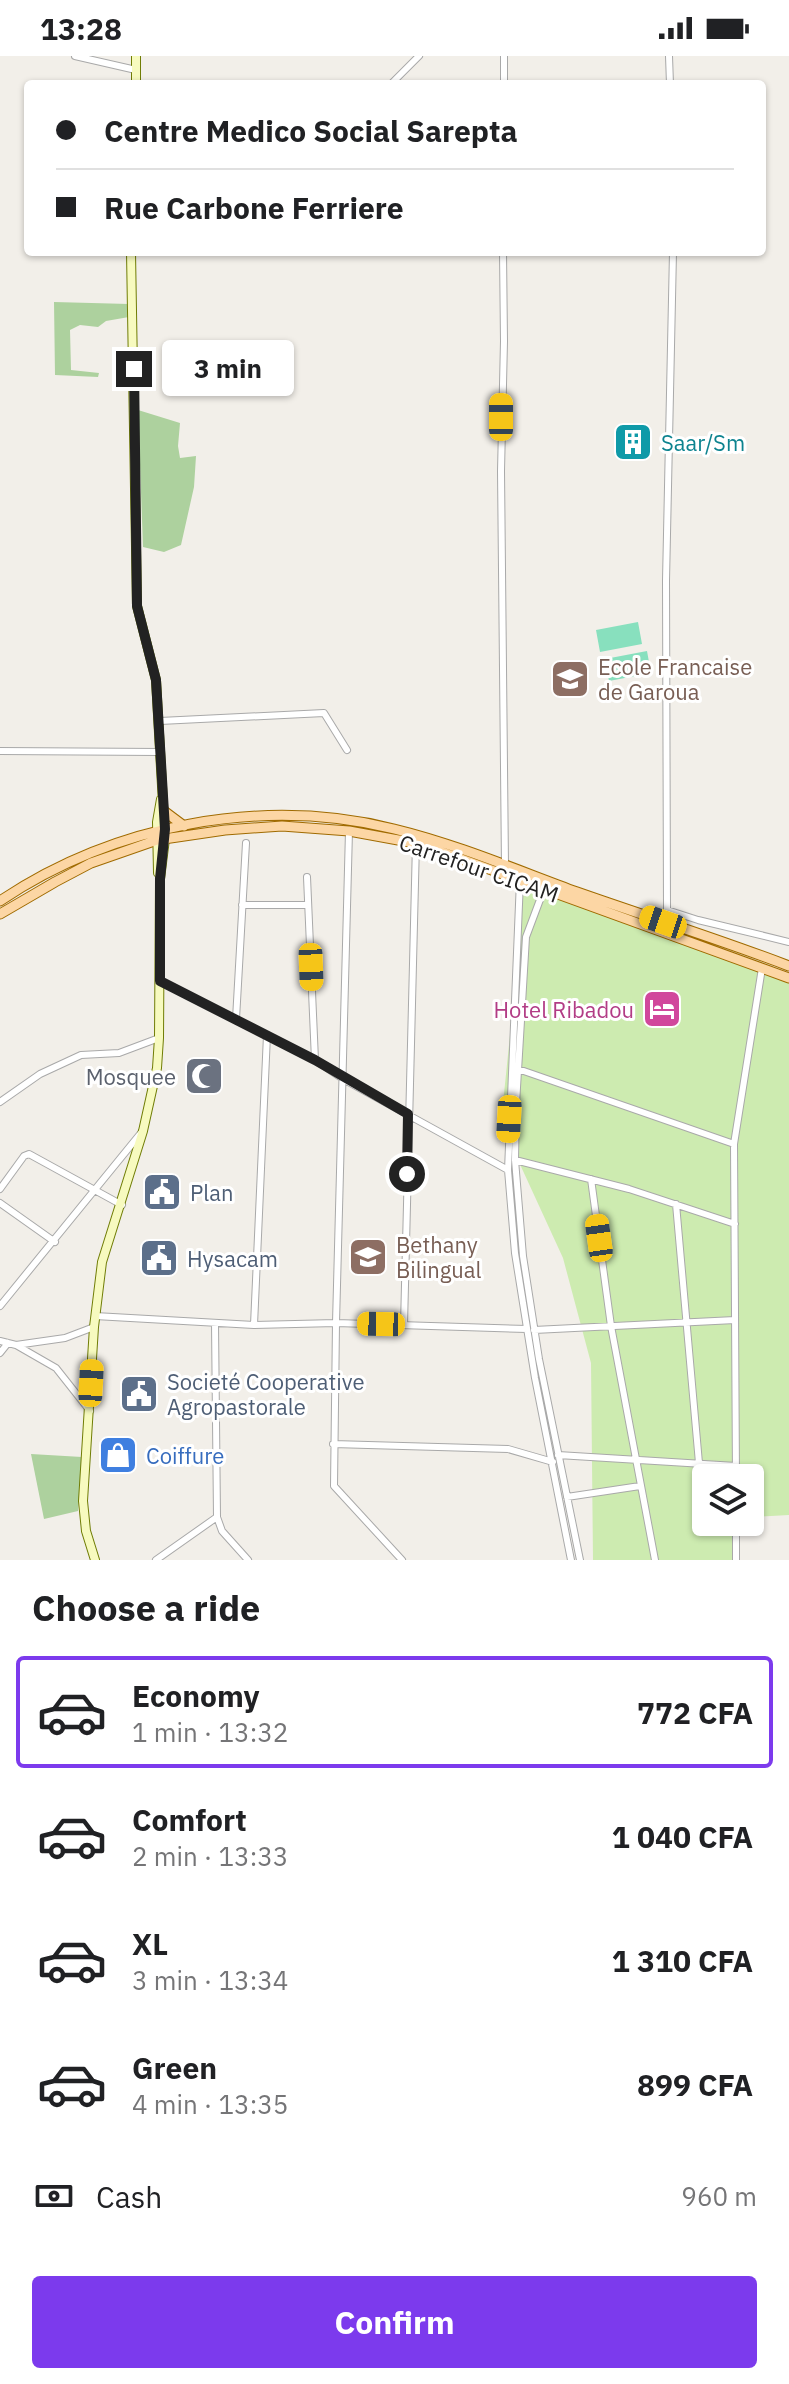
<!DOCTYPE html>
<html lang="en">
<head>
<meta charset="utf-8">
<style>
	body { margin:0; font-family:"IBM Plex Sans",sans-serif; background:#f6f6f6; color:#202124; height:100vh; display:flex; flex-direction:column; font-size:30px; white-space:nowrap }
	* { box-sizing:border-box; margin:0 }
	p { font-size:26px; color:#757577 }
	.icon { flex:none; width:44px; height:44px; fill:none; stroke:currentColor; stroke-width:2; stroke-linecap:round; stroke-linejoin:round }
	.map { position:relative; height:1504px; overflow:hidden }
	.panel { display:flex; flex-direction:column; background:#fff; flex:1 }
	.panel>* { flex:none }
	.top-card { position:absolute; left:24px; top:24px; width:742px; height:176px; border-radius:8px; box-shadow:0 2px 6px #0004; display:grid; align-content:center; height:176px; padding:0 32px; background:#fff }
	.tools { position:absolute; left:692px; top:1408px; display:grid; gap:16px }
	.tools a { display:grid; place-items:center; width:72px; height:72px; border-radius:8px; background:#fff; box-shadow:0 2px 6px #0004; font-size:40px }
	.end { position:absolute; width:36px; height:36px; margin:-18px; border:10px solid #222; background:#fff; box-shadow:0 0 0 4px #fff }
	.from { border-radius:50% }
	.bubble { position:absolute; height:56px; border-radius:8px; background:#fff; box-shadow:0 2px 6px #0004; font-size:26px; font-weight:700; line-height:56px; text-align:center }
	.car { position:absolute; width:24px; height:48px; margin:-24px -12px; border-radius:10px; box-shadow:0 0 6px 2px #0007; background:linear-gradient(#f5c518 24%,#345 0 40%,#f5c518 0 76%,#345 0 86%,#f5c518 0) }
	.top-card b { display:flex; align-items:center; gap:28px; height:76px; font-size:30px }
	.top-card b+b { border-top:2px solid #e0e0e0 }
	.top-card i { width:20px; height:20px; background:#202124 }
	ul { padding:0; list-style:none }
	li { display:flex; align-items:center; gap:24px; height:112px; margin:0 16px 12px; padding:0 16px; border:4px solid transparent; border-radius:8px }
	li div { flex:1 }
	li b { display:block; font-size:30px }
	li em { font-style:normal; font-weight:700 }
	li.active { border-color:#7c3aed }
	li>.icon { width:72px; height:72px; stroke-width:1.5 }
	h2 { padding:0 32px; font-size:36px; line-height:96px }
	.pay { display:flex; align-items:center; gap:20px; height:88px; padding:0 32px; font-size:30px }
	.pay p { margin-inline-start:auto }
	.action { display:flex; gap:16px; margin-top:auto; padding:16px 32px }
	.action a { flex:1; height:92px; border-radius:8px; background:#7c3aed; color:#fff; font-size:32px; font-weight:700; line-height:92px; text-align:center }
	.status { display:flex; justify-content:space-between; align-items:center; height:56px; padding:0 40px; background:#fff; direction:ltr }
	.status svg { height:22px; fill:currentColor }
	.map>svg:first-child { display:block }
	.grass { fill:#cdebb0 }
	.forest { fill:#add19e }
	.pitch { fill:#88e0be }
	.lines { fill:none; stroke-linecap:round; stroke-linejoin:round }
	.street-casing { stroke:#a9a9a9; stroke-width:8 }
	.secondary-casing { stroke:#707d05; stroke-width:10 }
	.primary-casing { stroke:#a06b00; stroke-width:11 }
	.street { stroke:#fff; stroke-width:6 }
	.secondary { stroke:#f7fabf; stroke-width:8 }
	.primary { stroke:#fcd6a4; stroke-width:9 }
	.route { stroke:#222; stroke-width:10 }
	.labels { text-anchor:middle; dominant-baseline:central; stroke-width:6; stroke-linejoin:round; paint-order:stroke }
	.culture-label { font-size:22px; fill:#0d838f; stroke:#fff; text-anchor:start }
	.education-label { font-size:22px; fill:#785e54; stroke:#fff; text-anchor:start }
	.street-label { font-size:22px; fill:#222; stroke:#fff }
	.hotel-label { font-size:22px; fill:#b23c85; stroke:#fff; text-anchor:end }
	.worship-label { font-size:22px; fill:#5b616d; stroke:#fff; text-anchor:end }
	.service-label { font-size:22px; fill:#4e5e75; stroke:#fff; text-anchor:start }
	.shop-label { font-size:22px; fill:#366cbe; stroke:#fff; text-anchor:start }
</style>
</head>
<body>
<div class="status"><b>13:28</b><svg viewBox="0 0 49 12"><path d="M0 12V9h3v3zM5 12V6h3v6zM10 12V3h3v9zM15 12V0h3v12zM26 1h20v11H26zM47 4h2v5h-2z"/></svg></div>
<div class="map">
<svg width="789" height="1504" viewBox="0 0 789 1504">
	<rect width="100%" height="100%" fill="#f2efe9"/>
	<path class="grass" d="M517,821l272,98v540l-39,2v-39h-44v44h29l-1,38h-141l-2,-197 -28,-105 -62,-135 13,-127z"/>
	<path class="forest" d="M54,246l75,2v13l-23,4 -8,6 -18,-2 -10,5 1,40 28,3 -1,4 -43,-2z
		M138,354l42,13 -2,23 2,12 16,-2 -2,31 -13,58 -17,7 -21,-5z
		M31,1398l51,3 -4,54 -34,8z"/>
	<path class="pitch" d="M638,566l4,22 -42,8 -4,-22z
		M647,595l4,22 -42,8 -4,-22z"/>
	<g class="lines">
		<defs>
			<path id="street" d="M75,0l61,14
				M669,0l1,28
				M391,28l28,-28
				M504,28v-28
				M503,196l1,89 -3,130 4,395
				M160,665l164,-8 23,37
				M0,695l160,1
				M349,775l-13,492 -2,163 68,74
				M307,821l8,183
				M520,824l-12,290 7,83 20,125 36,182
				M544,833l-18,48 -10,167 -1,56 8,96 16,103 41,201
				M242,849h66
				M667,854l31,10 91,22
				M663,866l4,-12 -1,-329 7,-329
				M160,925l155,79 28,19 165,91
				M236,963l10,-176
				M518,1013l216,75
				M0,1046l40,-28 41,-19 38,-2 40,-15
				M515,1104l114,29 106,35
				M591,1123l20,147 44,234
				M0,1133l24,-33 5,-2 93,51
				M0,1147l55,39
				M676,1148l23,259
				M0,1250l141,-173
				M95,1260l159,9 82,-2 191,6
				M215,1267l2,194 5,14 26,29
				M254,1269l13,-290
				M404,1269l12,-482
				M534,1274l201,-10
				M0,1285l16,4 40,23 34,43
				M16,1289l49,-7 29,-11
				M0,1297l8,-10
				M333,1388l175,5 45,13
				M558,1399l178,11
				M736,1422l-2,-334 28,-176
				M567,1441l73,-11
				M736,1466v38
				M156,1504l61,-43"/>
			<path id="secondary" d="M136,28v-28
				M158,817l-1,-51 4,-23
				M95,1504l-9,-29 -3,-30 11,-174 8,-65 41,-131 14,-63 2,-30 1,-159 5,-40 -9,-159 -19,-74 -6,-354"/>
			<path id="primary" d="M164,755l20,15
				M0,845c113,-76 261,-105 394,-72 62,15 123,41 183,63 71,25 142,47 212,74
				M0,858l55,-32 36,-19 66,-23 68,-10 57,-4 67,5 71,13 369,134"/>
		</defs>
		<use href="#street" class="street-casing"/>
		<use href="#secondary" class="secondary-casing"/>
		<use href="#primary" class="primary-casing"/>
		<use href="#street" class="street"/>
		<use href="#secondary" class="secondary"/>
		<use href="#primary" class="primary"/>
	</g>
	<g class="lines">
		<path class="route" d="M134,313l3,237 19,74 9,149 -5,50v102l155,79 93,54 -1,60"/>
	</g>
	<defs>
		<symbol id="building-square" viewBox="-11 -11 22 22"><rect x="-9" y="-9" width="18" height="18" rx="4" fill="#0f9aa8" stroke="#fff"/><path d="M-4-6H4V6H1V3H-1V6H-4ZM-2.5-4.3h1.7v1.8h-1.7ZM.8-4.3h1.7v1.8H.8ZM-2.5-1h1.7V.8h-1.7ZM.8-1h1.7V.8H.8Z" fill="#fff"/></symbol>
		<symbol id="school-square" viewBox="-11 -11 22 22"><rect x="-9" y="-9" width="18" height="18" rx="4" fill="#8d6e63" stroke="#fff"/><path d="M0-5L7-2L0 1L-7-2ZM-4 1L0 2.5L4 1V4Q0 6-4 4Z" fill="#fff"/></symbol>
		<symbol id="hotel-square" viewBox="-11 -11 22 22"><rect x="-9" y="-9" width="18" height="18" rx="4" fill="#d1479c" stroke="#fff"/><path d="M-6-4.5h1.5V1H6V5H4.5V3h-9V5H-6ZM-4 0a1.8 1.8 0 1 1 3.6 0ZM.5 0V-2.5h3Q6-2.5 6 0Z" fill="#fff"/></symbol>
		<symbol id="mosque-square" viewBox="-11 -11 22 22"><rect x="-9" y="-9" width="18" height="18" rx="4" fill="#6b7280" stroke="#fff"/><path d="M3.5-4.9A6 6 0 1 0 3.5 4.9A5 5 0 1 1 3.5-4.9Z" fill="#fff"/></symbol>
		<symbol id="civic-square" viewBox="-11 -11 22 22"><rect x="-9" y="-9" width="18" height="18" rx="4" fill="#5c6f8a" stroke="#fff"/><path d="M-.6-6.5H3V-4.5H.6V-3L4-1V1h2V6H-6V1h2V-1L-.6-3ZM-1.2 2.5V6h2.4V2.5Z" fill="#fff"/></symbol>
		<symbol id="shop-square" viewBox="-11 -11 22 22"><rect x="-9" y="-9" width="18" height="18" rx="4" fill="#3f7fe0" stroke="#fff"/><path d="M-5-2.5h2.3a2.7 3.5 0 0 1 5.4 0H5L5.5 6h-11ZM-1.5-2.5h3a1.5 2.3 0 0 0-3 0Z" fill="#fff"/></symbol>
	</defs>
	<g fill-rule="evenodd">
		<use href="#building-square" x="611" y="364" width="44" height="44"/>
		<use href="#school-square" x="548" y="601" width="44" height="44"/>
		<use href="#hotel-square" x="640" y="931" width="44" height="44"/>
		<use href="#mosque-square" x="182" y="998" width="44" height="44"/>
		<use href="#civic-square" x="140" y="1114" width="44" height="44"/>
		<use href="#school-square" x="346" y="1179" width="44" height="44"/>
		<use href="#civic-square" x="137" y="1180" width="44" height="44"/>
		<use href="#civic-square" x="117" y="1316" width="44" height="44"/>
		<use href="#shop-square" x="96" y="1377" width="44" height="44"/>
	</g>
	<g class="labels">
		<g class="culture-label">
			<text x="661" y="386">Saar/Sm</text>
		</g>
		<g class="education-label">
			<text x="598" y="610">Ecole Francaise<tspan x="598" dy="25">de Garoua</tspan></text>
			<text x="396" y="1188">Bethany<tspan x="396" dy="25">Bilingual</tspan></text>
		</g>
		<g class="street-label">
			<text transform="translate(479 812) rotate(19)">Carrefour CICAM</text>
		</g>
		<g class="hotel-label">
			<text x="634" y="953">Hotel Ribadou</text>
		</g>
		<g class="worship-label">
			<text x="176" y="1020">Mosquee</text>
		</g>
		<g class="service-label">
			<text x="190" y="1136">Plan</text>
			<text x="187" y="1202">Hysacam</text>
			<text x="167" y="1325">Societé Cooperative<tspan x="167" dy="25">Agropastorale</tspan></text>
		</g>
		<g class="shop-label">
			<text x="146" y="1399">Coiffure</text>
		</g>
	</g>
</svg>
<div class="tools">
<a><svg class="icon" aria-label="layers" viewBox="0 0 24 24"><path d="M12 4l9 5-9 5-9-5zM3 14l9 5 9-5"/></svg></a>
</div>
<i class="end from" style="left:407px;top:1118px"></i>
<i class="end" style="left:134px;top:313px"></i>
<div class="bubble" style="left:162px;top:284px;width:132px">3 min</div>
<i class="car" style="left:501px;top:361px;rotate:0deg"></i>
<i class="car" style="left:663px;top:866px;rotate:289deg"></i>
<i class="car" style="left:311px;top:911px;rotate:178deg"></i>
<i class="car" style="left:509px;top:1063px;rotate:183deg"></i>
<i class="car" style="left:599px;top:1182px;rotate:352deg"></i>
<i class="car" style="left:381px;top:1268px;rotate:271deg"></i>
<i class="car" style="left:91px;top:1327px;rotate:3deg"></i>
<div class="top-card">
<b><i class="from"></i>Centre Medico Social Sarepta</b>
<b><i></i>Rue Carbone Ferriere</b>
</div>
</div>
<section class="panel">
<h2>Choose a ride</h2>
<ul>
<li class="active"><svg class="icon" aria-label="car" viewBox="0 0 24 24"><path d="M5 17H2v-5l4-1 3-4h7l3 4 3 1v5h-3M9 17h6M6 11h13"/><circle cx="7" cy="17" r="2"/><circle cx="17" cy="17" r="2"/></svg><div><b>Economy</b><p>1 min · 13:32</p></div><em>772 CFA</em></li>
<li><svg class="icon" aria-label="car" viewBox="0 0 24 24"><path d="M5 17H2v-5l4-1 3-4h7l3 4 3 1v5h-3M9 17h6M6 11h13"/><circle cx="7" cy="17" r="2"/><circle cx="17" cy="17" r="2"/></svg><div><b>Comfort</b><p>2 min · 13:33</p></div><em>1 040 CFA</em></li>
<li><svg class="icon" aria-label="car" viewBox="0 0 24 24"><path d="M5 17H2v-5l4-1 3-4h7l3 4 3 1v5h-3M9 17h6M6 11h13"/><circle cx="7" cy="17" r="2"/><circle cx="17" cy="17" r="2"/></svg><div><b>XL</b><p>3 min · 13:34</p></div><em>1 310 CFA</em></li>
<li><svg class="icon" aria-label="car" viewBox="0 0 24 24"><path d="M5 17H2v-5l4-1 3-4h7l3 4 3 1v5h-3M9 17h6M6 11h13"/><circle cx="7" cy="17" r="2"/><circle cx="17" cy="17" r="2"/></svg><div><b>Green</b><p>4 min · 13:35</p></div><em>899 CFA</em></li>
</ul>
<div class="pay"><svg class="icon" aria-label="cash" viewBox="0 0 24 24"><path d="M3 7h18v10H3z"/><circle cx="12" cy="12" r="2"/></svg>Cash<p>960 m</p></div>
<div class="action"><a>Confirm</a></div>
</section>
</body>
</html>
